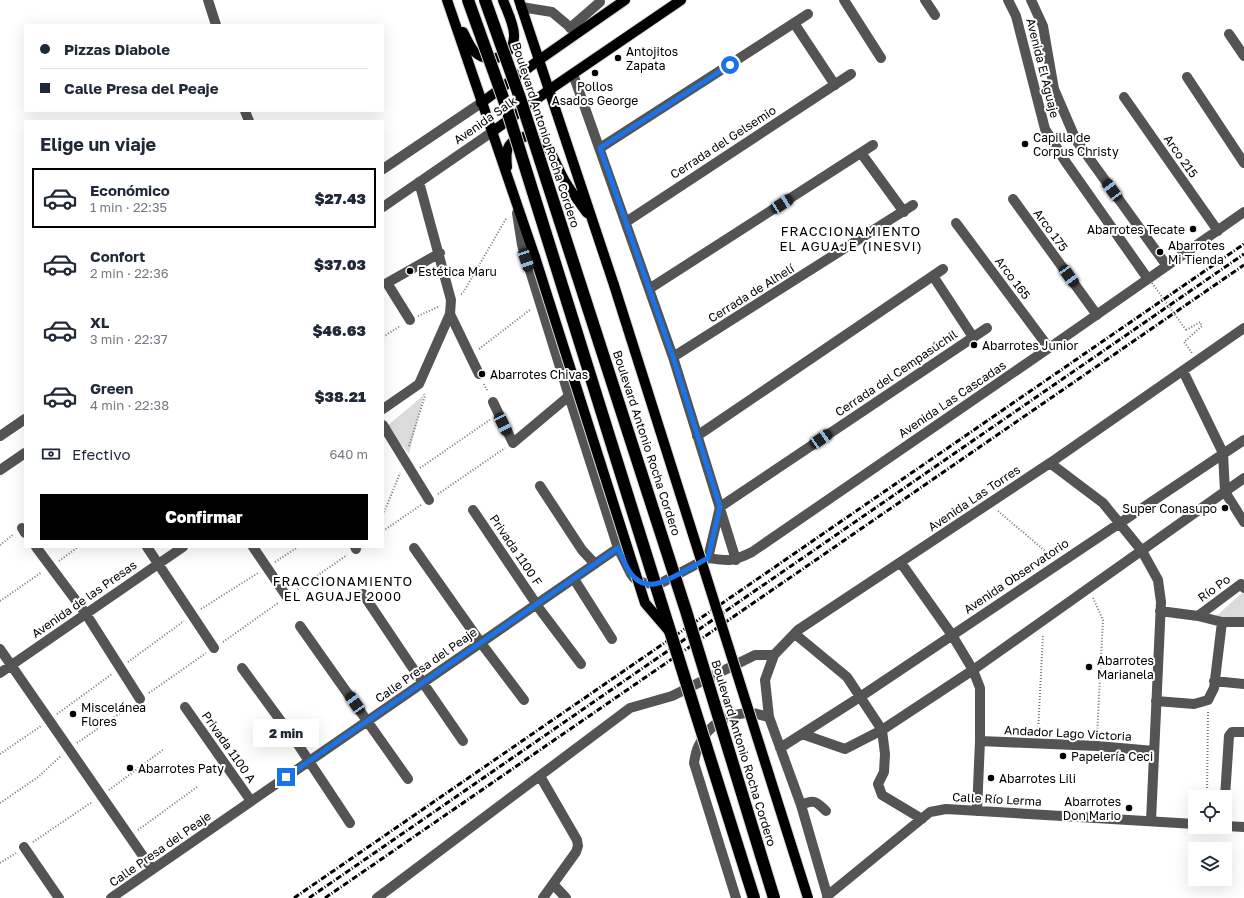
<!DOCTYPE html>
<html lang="es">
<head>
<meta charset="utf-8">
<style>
	body { margin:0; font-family:"Golos Text",sans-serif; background:#f2f2f3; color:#1f2937; height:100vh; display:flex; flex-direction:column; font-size:15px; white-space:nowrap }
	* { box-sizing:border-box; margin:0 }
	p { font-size:13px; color:#747a83 }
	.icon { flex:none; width:22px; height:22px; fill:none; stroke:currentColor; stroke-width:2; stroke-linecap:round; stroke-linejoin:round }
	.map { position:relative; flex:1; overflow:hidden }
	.drawer { position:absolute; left:24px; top:120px; width:360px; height:428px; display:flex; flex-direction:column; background:#fff; border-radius:0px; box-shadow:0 4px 16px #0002 }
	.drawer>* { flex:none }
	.guide { position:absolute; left:24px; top:24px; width:360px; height:88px; border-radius:0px; box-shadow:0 4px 16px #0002; display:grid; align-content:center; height:88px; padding:0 16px; background:#fff }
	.controls { position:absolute; left:1188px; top:790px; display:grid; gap:8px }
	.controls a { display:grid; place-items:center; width:44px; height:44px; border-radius:0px; background:#fff; box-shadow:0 4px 16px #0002; font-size:20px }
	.end { position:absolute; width:18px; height:18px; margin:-9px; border:5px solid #1a73e8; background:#fff; box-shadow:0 0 0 2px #fff }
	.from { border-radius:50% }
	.bubble { position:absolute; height:28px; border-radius:0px; background:#fff; box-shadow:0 4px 16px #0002; font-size:13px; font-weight:800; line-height:28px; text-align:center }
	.car { position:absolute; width:12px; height:24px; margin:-12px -6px; border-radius:5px; box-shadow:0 0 3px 1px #0007; background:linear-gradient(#222 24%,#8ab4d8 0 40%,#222 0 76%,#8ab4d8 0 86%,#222 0) }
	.guide b { display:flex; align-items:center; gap:14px; height:38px; font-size:15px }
	.guide b+b { border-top:1px solid #e0e1e3 }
	.guide i { width:10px; height:10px; background:#1f2937 }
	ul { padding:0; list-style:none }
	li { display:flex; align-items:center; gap:12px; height:60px; margin:0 8px 6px; padding:0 8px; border:2px solid transparent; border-radius:0px }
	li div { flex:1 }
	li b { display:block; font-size:15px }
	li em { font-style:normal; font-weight:800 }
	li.on { border-color:#000 }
	li>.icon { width:36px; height:36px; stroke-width:1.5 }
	h2 { padding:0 16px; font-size:18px; line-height:48px }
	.pay { display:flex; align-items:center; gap:10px; height:44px; padding:0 16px; font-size:15px }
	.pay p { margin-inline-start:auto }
	.action { display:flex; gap:8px; margin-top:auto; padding:8px 16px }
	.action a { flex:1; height:46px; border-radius:0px; background:#000; color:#fff; font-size:16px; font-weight:800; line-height:46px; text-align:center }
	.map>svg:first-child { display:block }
	.green { fill:#dbdbdb }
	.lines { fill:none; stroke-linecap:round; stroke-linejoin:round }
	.major-casing { stroke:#dbdbdb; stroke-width:12 }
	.path { stroke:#767676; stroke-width:2; stroke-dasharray:1 2; stroke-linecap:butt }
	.minor { stroke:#545454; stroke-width:10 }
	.major { stroke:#000; stroke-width:10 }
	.rail { stroke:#000; stroke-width:3; stroke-dasharray:6 2 1 2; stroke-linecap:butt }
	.major-bridge-casing { stroke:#dbdbdb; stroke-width:12; stroke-linecap:butt }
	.highway-bridge-casing { stroke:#dbdbdb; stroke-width:14; stroke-linecap:butt }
	.path-bridge { stroke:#767676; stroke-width:2; stroke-dasharray:1 2; stroke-linecap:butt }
	.major-bridge { stroke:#000; stroke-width:10 }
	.highway-bridge { stroke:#000; stroke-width:12 }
	.route { stroke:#1a73e8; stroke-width:5 }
	.poi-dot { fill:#000; stroke:#fff; stroke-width:1.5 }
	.labels { text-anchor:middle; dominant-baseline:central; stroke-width:4; stroke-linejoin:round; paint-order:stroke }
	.poi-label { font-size:12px; fill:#000; stroke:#fff; text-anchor:start }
	.street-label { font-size:12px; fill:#000; stroke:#fff }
	.neighbourhood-label { font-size:13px; letter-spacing:1px; fill:#000; stroke:#fff }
</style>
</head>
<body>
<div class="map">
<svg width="1244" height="898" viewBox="0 0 1244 898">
	<rect width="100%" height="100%" fill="#fff"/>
	<path class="green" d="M424,395l-15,59 -22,-28z
		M1243,592l1,3v24h-31z"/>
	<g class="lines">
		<defs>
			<path id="major" d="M447,0l88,257
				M519,0l95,285
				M463,32c4,7 7,16 13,21 15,13 39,2 38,-18 0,-11 -7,-24 -11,-35
				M481,103l58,-43 86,-60
				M492,132l57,-42 132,-90
				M507,167c-1,-11 -2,-22 9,-27 31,-17 38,25 50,43 6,10 14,20 21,30"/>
		</defs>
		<use href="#major" class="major-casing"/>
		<path class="path" d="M461,294l2,-1 44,-76
			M418,316l22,-10
			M1186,330l14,-8 2,4 -18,16 8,11
			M383,337l17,-11
			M479,349l52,-40
			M484,384l4,8
			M409,446l16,-50 -1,-2
			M420,468l71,-49
			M438,494l67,-46
			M998,511l53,45
			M383,515l17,-42
			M383,531l38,-26
			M0,545l14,-11
			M59,561l19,-14
			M275,562l23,-15
			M295,591l52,-36
			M1093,598l10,22 -6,116
			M0,601l42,-29
			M201,609l57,-36
			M223,642l55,-39
			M128,662l56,-41
			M149,693l57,-40
			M57,714l55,-40
			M1038,733l5,-99
			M77,743l55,-38
			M0,754l41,-28
			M109,790l55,-41
			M1207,797l1,-86
			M0,803l38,-26 23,-21
			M138,830l59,-43
			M33,842l59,-40
			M0,863l16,-10"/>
		<path class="minor" d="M208,0l8,25
			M844,0l37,58
			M925,0l10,15
			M1008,0l8,16 29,113 20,32 83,118
			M1031,0l12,26 11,63 22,51 91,126
			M521,7l31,5 25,21
			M794,23l41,62
			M570,28l30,-26
			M1229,34l15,22
			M573,74l100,283 63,203
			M1187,77l57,86
			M1124,97l94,134
			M245,111l4,10
			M600,148l208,-134
			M861,153l43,59
			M383,169l98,-66
			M1013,199l84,116
			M383,207l109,-75
			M517,213l5,32 47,151 49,152 13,26 3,4 10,5 13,1 6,-2 45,-24 12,-51 267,-179
			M626,222l225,-148
			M956,223l93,125
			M933,276l40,61
			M649,289l224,-144
			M450,314l29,60
			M410,320l-23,-37 53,-30
			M673,357l240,-152
			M1183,371l40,82 2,39 19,30
			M493,402l20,41 56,-47
			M383,409l36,-25 31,-70 1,-14 -32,-118
			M383,425l46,75
			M0,436l25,-17
			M697,436l246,-167
			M1050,463l53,40 39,48 16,29 3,22 -10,219
			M0,470l25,-17
			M540,486l42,64 13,14
			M473,510l68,101 40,53
			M22,528l3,5
			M36,547l50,67 54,85
			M147,547l67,101
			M253,547l34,50
			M355,547l1,2
			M414,548l67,95 43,57
			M708,558c21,3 24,4 44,-6l297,-204 195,-136
			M901,563l51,72 21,35 7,18v53l-3,70
			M574,579l38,60
			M363,594l47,70 53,77
			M1160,611l38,5 24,6h22
			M1198,616l43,-32 3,4
			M300,626l108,153
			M795,634l52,43 35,53 3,24 -1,18 -6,12 4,11 40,24
			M0,649l152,220
			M242,668l55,75 53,80
			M0,673l183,-126
			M1214,681l30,3
			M1156,701l38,3 14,-4 6,-12 8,-66
			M185,707l66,94
			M802,734l43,15 37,-19 91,-60 271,-192
			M980,741l117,5 57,5
			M780,748l80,-51 384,-257
			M540,776l37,64 1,6 -2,6 -33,46
			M1225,797l4,-61 3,-4h12
			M801,805c13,-6 15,-4 25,6
			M1225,826l19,1
			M24,847l35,51
			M553,884l13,14
			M827,896l103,-84 16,-3 249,15
			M111,898l507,-350
			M377,898l253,-190 42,-12 83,-41h19
			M736,898l-42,-135c1,-6 2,-13 5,-18 10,-21 29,-32 52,-32 5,0 12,3 18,4
			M828,898l-27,-93 -32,-88 -4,-37 9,-25 24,-25 252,-167 194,-135"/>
		<use href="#major" class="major"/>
		<path class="rail" d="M294,898l950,-654
			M309,898l935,-644
			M325,898l919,-633"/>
		<defs>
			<path id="major-bridge" d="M535,257l110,346 24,28
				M614,285l194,613"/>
			<path id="highway-bridge" d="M468,0l38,106 164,525 84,267
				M485,0l35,98 166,513 88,287"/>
		</defs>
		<use href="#major-bridge" class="major-bridge-casing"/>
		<use href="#highway-bridge" class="highway-bridge-casing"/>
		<path class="path-bridge" d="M1152,283l34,47"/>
		<use href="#major-bridge" class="major-bridge"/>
		<use href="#highway-bridge" class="highway-bridge"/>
	</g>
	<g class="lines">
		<path class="route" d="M286,777l332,-229c5,9 8,21 15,28 14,16 33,5 48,-3 9,-5 18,-10 27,-15l12,-51 -47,-150 -73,-209 130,-83"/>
	</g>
	<g class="poi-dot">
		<circle cx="618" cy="58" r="4"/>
		<circle cx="595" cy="73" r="4"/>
		<circle cx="1025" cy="144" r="4"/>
		<circle cx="1193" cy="229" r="4"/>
		<circle cx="1160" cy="252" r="4"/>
		<circle cx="410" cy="271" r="4"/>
		<circle cx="974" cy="345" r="4"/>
		<circle cx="482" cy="374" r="4"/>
		<circle cx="1225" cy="508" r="4"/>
		<circle cx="1089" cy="667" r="4"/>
		<circle cx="73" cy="714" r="4"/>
		<circle cx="1063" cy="756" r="4"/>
		<circle cx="130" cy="768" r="4"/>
		<circle cx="991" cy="778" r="4"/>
		<circle cx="1129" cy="808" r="4"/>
	</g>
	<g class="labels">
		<g class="poi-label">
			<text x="626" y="51">Antojitos<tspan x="626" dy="14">Zapata</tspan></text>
			<text x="595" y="86" text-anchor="middle">Pollos<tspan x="595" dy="14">Asados George</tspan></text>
			<text x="1033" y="137">Capilla de<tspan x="1033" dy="14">Corpus Christy</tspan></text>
			<text x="1185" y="229" text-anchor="end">Abarrotes Tecate</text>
			<text x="1168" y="245">Abarrotes<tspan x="1168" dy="14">Mi Tienda</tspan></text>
			<text x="418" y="271">Estética Maru</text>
			<text x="982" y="345">Abarrotes Junior</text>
			<text x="490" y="374">Abarrotes Chivas</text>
			<text x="1217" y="508" text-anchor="end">Super Conasupo</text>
			<text x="1097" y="660">Abarrotes<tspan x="1097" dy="14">Marianela</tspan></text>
			<text x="81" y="707">Miscelánea<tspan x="81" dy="14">Flores</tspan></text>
			<text x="1071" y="756">Papelería Ceci</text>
			<text x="138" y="768">Abarrotes Paty</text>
			<text x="999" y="778">Abarrotes Lili</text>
			<text x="1121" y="801" text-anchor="end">Abarrotes<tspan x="1121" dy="14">Don Mario</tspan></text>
		</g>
		<g class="street-label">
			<text transform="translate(1043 68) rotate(76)">Avenida El Aguaje</text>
			<text transform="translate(485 120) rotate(-35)">Avenida Salk</text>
			<text transform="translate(546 135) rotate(72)">Boulevard Antonio Rocha Cordero</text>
			<text transform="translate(723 142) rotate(-33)">Cerrada del Gelsemio</text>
			<text transform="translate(1181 156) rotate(55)">Arco 215</text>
			<text transform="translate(1051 230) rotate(54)">Arco 175</text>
			<text transform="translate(1013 278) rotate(53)">Arco 165</text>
			<text transform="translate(751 293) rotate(-32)">Cerrada de Alhelí</text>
			<text transform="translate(896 373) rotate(-34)">Cerrada del Cempasúchil</text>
			<text transform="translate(952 399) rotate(-34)">Avenida Las Cascadas</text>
			<text transform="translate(647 443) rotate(72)">Boulevard Antonio Rocha Cordero</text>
			<text transform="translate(974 498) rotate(-34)">Avenida Las Torres</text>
			<text transform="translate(516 550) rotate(56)">Privada 1100 F</text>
			<text transform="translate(1016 576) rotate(-34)">Avenida Observatorio</text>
			<text transform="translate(1214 588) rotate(-36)">Río Po</text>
			<text transform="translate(84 599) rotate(-35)">Avenida de las Presas</text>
			<text transform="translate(426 665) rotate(-35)">Calle Presa del Peaje</text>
			<text transform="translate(1068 733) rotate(3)">Andador Lago Victoria</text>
			<text transform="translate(229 747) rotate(55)">Privada 1100 A</text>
			<text transform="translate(744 753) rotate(73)">Boulevard Antonio Rocha Cordero</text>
			<text transform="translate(997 799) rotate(3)">Calle Río Lerma</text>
			<text transform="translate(160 849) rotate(-35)">Calle Presa del Peaje</text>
		</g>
		<g class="neighbourhood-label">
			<text x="851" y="231">FRACCIONAMIENTO<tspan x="851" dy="15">EL AGUAJE (INESVI)</tspan></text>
			<text x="343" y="581">FRACCIONAMIENTO<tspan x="343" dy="15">EL AGUAJE 2000</tspan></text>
		</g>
	</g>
</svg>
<div class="controls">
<a><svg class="icon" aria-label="locate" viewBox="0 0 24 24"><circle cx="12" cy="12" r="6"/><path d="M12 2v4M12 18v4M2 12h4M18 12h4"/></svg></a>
<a><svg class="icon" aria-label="layers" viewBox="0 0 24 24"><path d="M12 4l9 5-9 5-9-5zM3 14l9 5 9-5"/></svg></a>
</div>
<i class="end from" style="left:730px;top:65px"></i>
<i class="end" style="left:286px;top:777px"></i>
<div class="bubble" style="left:253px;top:719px;width:66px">2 min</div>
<i class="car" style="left:1112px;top:190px;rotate:324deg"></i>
<i class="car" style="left:782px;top:204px;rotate:57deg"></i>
<i class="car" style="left:526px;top:260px;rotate:162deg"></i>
<i class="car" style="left:1069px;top:276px;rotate:144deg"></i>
<i class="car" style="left:503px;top:424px;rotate:154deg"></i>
<i class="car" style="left:821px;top:439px;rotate:56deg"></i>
<i class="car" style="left:355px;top:703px;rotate:325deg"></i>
<div class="guide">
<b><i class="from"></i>Pizzas Diabole</b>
<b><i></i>Calle Presa del Peaje</b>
</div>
<section class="drawer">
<h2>Elige un viaje</h2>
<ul>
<li class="on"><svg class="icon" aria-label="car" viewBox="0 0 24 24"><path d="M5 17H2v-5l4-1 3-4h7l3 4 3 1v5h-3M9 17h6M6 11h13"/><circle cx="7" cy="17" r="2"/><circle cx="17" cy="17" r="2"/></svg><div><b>Económico</b><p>1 min · 22:35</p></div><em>$27.43</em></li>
<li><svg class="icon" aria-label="car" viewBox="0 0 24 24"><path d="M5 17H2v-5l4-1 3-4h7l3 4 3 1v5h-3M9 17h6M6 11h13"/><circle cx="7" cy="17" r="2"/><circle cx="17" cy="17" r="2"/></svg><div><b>Confort</b><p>2 min · 22:36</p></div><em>$37.03</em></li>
<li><svg class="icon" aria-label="car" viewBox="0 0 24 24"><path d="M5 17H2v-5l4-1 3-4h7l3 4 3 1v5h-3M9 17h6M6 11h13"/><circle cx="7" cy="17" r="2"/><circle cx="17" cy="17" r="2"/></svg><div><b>XL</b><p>3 min · 22:37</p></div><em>$46.63</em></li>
<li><svg class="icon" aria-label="car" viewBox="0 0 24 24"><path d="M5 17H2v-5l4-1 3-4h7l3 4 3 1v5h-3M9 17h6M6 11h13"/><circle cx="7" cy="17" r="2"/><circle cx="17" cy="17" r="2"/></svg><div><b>Green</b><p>4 min · 22:38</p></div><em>$38.21</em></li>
</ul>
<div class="pay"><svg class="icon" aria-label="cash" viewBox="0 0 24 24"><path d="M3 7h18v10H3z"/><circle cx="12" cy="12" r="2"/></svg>Efectivo<p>640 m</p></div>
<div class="action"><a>Confirmar</a></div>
</section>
</div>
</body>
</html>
